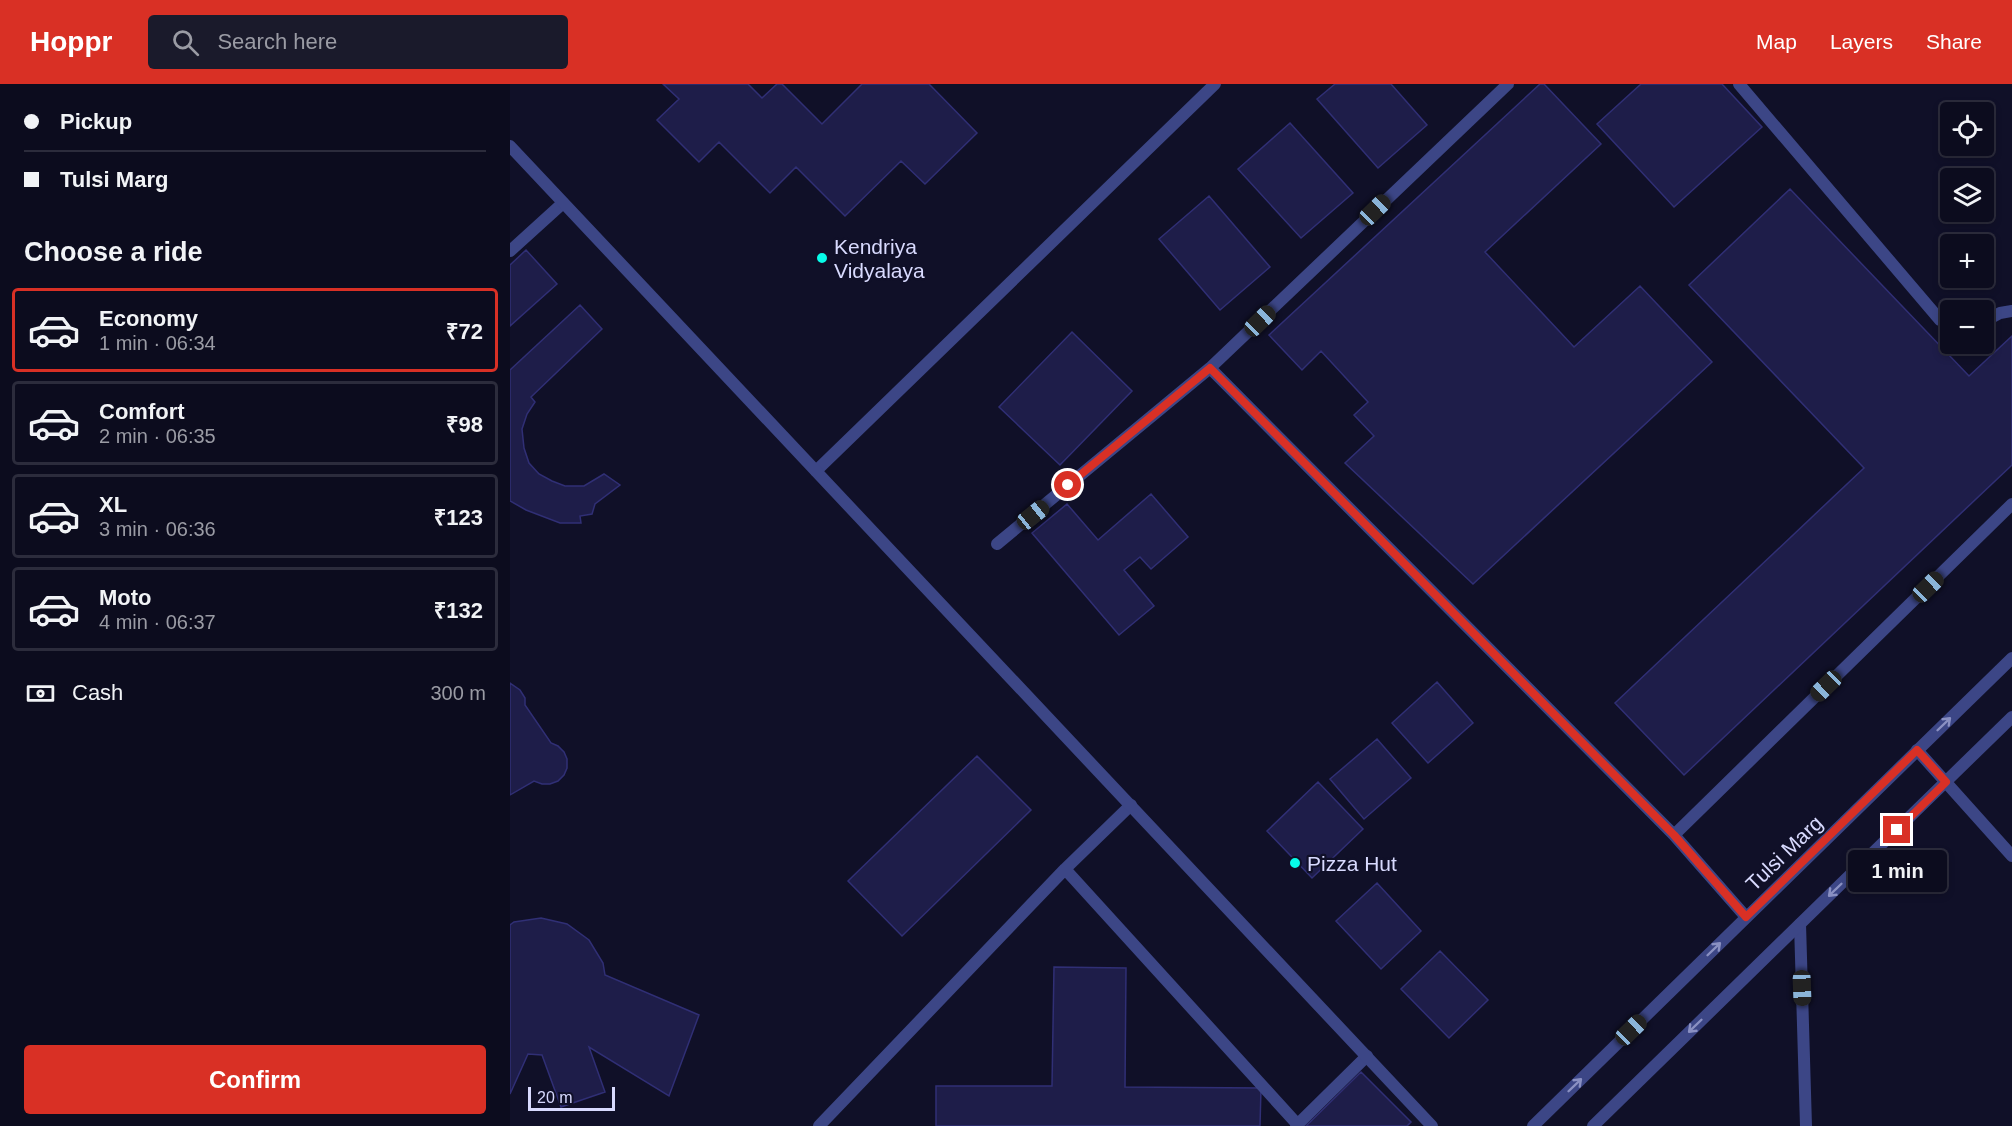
<!DOCTYPE html>
<html lang="en">
<head>
<meta charset="utf-8">
<style>
	body { margin:0; font-family:Helvetica,sans-serif; background:#1a1a2b; color:#f1f3f6; height:100vh; display:flex; flex-direction:column; font-size:22px; white-space:nowrap }
	* { box-sizing:border-box; margin:0 }
	p { font-size:20px; color:#9a9ba4 }
	.icon { flex:none; width:33px; height:33px; fill:none; stroke:currentColor; stroke-width:2; stroke-linecap:round; stroke-linejoin:round }
	.map { position:relative; flex:1; overflow:hidden }
	.panel { display:flex; flex-direction:column; background:#0c0c1e; width:510px }
	.panel>* { flex:none }
	.top-card { display:grid; align-content:center; height:132px; padding:0 24px; background:#0c0c1e }
	.buttons { position:absolute; left:1430px; top:18px; display:grid; gap:12px }
	.buttons a { display:grid; place-items:center; width:54px; height:54px; border-radius:6px; background:#0c0c1e; box-shadow:0 3px 9px #0003,0 0 0 2px #2c2c3c; font-size:30px }
	.scale { position:absolute; left:18px; bottom:15px; width:87px; box-sizing:border-box; padding-left:6px; border:3px solid #d8dafe; border-top:0; font-size:16px; line-height:21px; white-space:nowrap; color:#d8dafe; -webkit-text-stroke:4px #101028; paint-order:stroke }
	.end { position:absolute; width:27px; height:27px; margin:-14px; border:8px solid #d93025; background:#fff; box-shadow:0 0 0 3px #fff }
	.from { border-radius:50% }
	.bubble { position:absolute; height:42px; border-radius:6px; background:#0c0c1e; box-shadow:0 3px 9px #0003,0 0 0 2px #2c2c3c; font-size:20px; font-weight:800; line-height:42px; text-align:center }
	.car { position:absolute; width:18px; height:36px; margin:-18px -9px; border-radius:8px; box-shadow:0 0 4px 2px #0007; background:linear-gradient(#222 24%,#8ab4d8 0 40%,#222 0 76%,#8ab4d8 0 86%,#222 0) }
	.top-card b { display:flex; align-items:center; gap:21px; height:57px; font-size:22px }
	.top-card b+b { border-top:2px solid #2c2c3c }
	.top-card i { width:15px; height:15px; background:#f1f3f6 }
	ul { padding:0; list-style:none }
	li { display:flex; align-items:center; gap:18px; height:84px; margin:0 12px 9px; padding:0 12px; border:3px solid #2c2c3c; border-radius:6px }
	li div { flex:1 }
	li b { display:block; font-size:22px }
	li em { font-style:normal; font-weight:800 }
	li.current { border-color:#d93025 }
	li>.icon { width:54px; height:54px; stroke-width:1.5 }
	h2 { padding:0 24px; font-size:27px; line-height:72px }
	.pay { display:flex; align-items:center; gap:15px; height:66px; padding:0 24px; font-size:22px }
	.pay p { margin-inline-start:auto }
	.button { display:flex; gap:12px; margin-top:auto; padding:12px 24px }
	.button a { flex:1; height:69px; border-radius:6px; background:#d93025; color:#fff; font-size:24px; font-weight:800; line-height:69px; text-align:center }
	header { display:flex; align-items:center; gap:36px; box-sizing:border-box; height:84px; padding:0 30px; background:#d93025; color:#fff }
	header strong { font-size:28px }
	nav { display:flex; gap:33px; margin-inline-start:auto; font-size:21px }
	.search { width:420px; height:54px; background:#1a1a2b; display:flex; align-items:center; gap:15px; box-sizing:border-box; padding:0 21px; border-radius:6px; color:#9a9ba4; font-size:22px }
	main { display:flex; flex:1; min-height:0 }
	.map>svg:first-child { display:block }
	.building { fill:#1e1d49; stroke:#302f75; stroke-width:1.5 }
	.lines { fill:none; stroke-linecap:round; stroke-linejoin:round }
	.service { stroke:#3c4686; stroke-width:12 }
	.minor { stroke:#3c4686; stroke-width:12 }
	.tertiary { stroke:#3c4686; stroke-width:12 }
	.oneway { stroke:#8a90c2 }
	.route { stroke:#d93025; stroke-width:8 }
	.poi-dot { fill:#07fce9; stroke:#101028; stroke-width:2 }
	.labels { text-anchor:middle; dominant-baseline:central; stroke-width:4.5; stroke-linejoin:round; paint-order:stroke }
	.poi-label { font-size:21px; fill:#d8dafe; stroke:#101028; text-anchor:start }
	.street-label { font-size:21px; fill:#d8dafe; stroke:#101028 }
</style>
</head>
<body>
<header>
<strong>Hoppr</strong>
<div class="search"><svg class="icon" aria-label="search" viewBox="0 0 24 24"><circle cx="10" cy="10" r="6"/><path d="M15 15l6 6"/></svg>Search here</div>
<nav><a>Map</a><a>Layers</a><a>Share</a></nav>
</header>
<main>
<section class="panel">
<div class="top-card">
<b><i class="from"></i>Pickup</b>
<b><i></i>Tulsi Marg</b>
</div>
<h2>Choose a ride</h2>
<ul>
<li class="current"><svg class="icon" aria-label="car" viewBox="0 0 24 24"><path d="M5 17H2v-5l4-1 3-4h7l3 4 3 1v5h-3M9 17h6M6 11h13"/><circle cx="7" cy="17" r="2"/><circle cx="17" cy="17" r="2"/></svg><div><b>Economy</b><p>1 min · 06:34</p></div><em>₹72</em></li>
<li><svg class="icon" aria-label="car" viewBox="0 0 24 24"><path d="M5 17H2v-5l4-1 3-4h7l3 4 3 1v5h-3M9 17h6M6 11h13"/><circle cx="7" cy="17" r="2"/><circle cx="17" cy="17" r="2"/></svg><div><b>Comfort</b><p>2 min · 06:35</p></div><em>₹98</em></li>
<li><svg class="icon" aria-label="car" viewBox="0 0 24 24"><path d="M5 17H2v-5l4-1 3-4h7l3 4 3 1v5h-3M9 17h6M6 11h13"/><circle cx="7" cy="17" r="2"/><circle cx="17" cy="17" r="2"/></svg><div><b>XL</b><p>3 min · 06:36</p></div><em>₹123</em></li>
<li><svg class="icon" aria-label="car" viewBox="0 0 24 24"><path d="M5 17H2v-5l4-1 3-4h7l3 4 3 1v5h-3M9 17h6M6 11h13"/><circle cx="7" cy="17" r="2"/><circle cx="17" cy="17" r="2"/></svg><div><b>Moto</b><p>4 min · 06:37</p></div><em>₹132</em></li>
</ul>
<div class="pay"><svg class="icon" aria-label="cash" viewBox="0 0 24 24"><path d="M3 7h18v10H3z"/><circle cx="12" cy="12" r="2"/></svg>Cash<p>300 m</p></div>
<div class="button"><a>Confirm</a></div>
</section>
<div class="map">
<svg width="1502" height="1042" viewBox="0 0 1502 1042">
	<rect width="100%" height="100%" fill="#101028"/>
	<path class="building" d="M153,0h85l14,14 15,-14h5l40,40 40,-40h67l48,49 -52,51 -24,-23 -56,55 -49,-49 -26,26 -51,-51 -20,20 -42,-42 22,-21z
		M825,0h56l36,41 -49,43 -61,-69z
		M1030,0h4l57,60 -116,108 89,95 66,-61 72,76 -239,222 -128,-121 29,-27 -20,-21 14,-13 -47,-51 -19,19 -33,-35z
		M1131,0h81l40,43 -88,80 -77,-83z
		M780,39l63,70 -52,45 -63,-69z
		M1280,105l179,187 43,-40v129l-328,310 -69,-72 249,-235 -175,-183z
		M699,112l61,71 -50,43 -61,-71z
		M16,166l31,34 -47,42v-61z
		M70,221l22,24 -71,68 4,5 -8,12 -5,15 2,19 5,15 10,11 13,7 13,5h19l20,-12 16,11 -25,19 -3,10 -12,2 1,7h-21l-34,-13 -16,-9v-131z
		M562,248l60,59 -72,74 -61,-58z
		M641,410l37,43 -37,32 -11,-12 -16,13 30,36 -35,29 -87,-102 35,-29 31,36z
		M927,598l36,41 -45,40 -36,-40z
		M0,599l10,7 5,8v7l26,38 7,3 6,6 3,7v9l-3,7 -6,6 -8,3h-8l-8,-3 -24,14z
		M867,655l34,39 -47,41 -34,-40z
		M467,672l54,54 -129,126 -54,-55z
		M808,698l45,47 -51,49 -45,-47z
		M867,799l44,48 -40,38 -45,-48z
		M31,834l26,6 22,16 14,23 2,12 94,40 -30,81 -80,-49 16,45 -44,15 -19,-52 -14,-1 -18,40v-169l4,-3z
		M930,867l48,49 -39,38 -48,-49z
		M544,883l72,1 -1,119 136,1 -1,38h-324v-40h116z
		M851,988l50,50 -4,4h-101z"/>
	<g class="lines">
		<path class="service" d="M1229,0l201,236 10,4
			M0,167l53,-48
			M1473,238l17,-9 12,-2
			M700,284l464,467 72,82
			M306,387l399,-387
			M487,460l213,-176 298,-284
			M1164,751l338,-331
			M555,785l233,256
			M309,1042l246,-257 66,-64
			M786,1042l71,-70"/>
		<path class="minor" d="M1407,666l95,106
			M1290,840l6,202"/>
		<path class="tertiary" d="M0,62l922,980
			M1023,1042l479,-468
			M1083,1042l419,-409"/>
	</g>
	<defs><path id="oneway-shaft" d="M-6 0H5M1.5-3L5.5 0L1.5 3" fill="none" stroke-width="1.6" stroke-linecap="round" stroke-linejoin="round" transform="scale(1.5)"/></defs>
	<g class="oneway">
		<use href="#oneway-shaft" transform="translate(1434 640) rotate(-44)"/>
		<use href="#oneway-shaft" transform="translate(1325 806) rotate(136)"/>
		<use href="#oneway-shaft" transform="translate(1204 865) rotate(-44)"/>
		<use href="#oneway-shaft" transform="translate(1185 942) rotate(136)"/>
		<use href="#oneway-shaft" transform="translate(1065 1001) rotate(-44)"/>
	</g>
	<g class="lines">
		<path class="route" d="M558,401l142,-117 464,467 72,82 171,-167 29,32 -49,48"/>
	</g>
	<g class="poi-dot">
		<circle cx="312" cy="174" r="6"/>
		<circle cx="785" cy="779" r="6"/>
	</g>
	<g class="labels">
		<g class="poi-label">
			<text x="324" y="162">Kendriya<tspan x="324" dy="24">Vidyalaya</tspan></text>
			<text x="797" y="779">Pizza Hut</text>
		</g>
		<g class="street-label">
			<text transform="translate(1274 769) rotate(-44)">Tulsi Marg</text>
		</g>
	</g>
</svg>
<div class="buttons">
<a><svg class="icon" aria-label="locate" viewBox="0 0 24 24"><circle cx="12" cy="12" r="6"/><path d="M12 2v4M12 18v4M2 12h4M18 12h4"/></svg></a>
<a><svg class="icon" aria-label="layers" viewBox="0 0 24 24"><path d="M12 4l9 5-9 5-9-5zM3 14l9 5 9-5"/></svg></a>
<a>+</a>
<a>−</a>
</div>
<div class="scale">20 m</div>
<i class="end from" style="left:558px;top:401px"></i>
<i class="end" style="left:1387px;top:746px"></i>
<div class="bubble" style="left:1338px;top:766px;width:99px">1 min</div>
<i class="car" style="left:865px;top:126px;rotate:46deg"></i>
<i class="car" style="left:750px;top:237px;rotate:46deg"></i>
<i class="car" style="left:523px;top:431px;rotate:51deg"></i>
<i class="car" style="left:1418px;top:503px;rotate:46deg"></i>
<i class="car" style="left:1316px;top:602px;rotate:226deg"></i>
<i class="car" style="left:1292px;top:904px;rotate:178deg"></i>
<i class="car" style="left:1121px;top:946px;rotate:46deg"></i>
</div>
</main>
</body>
</html>
